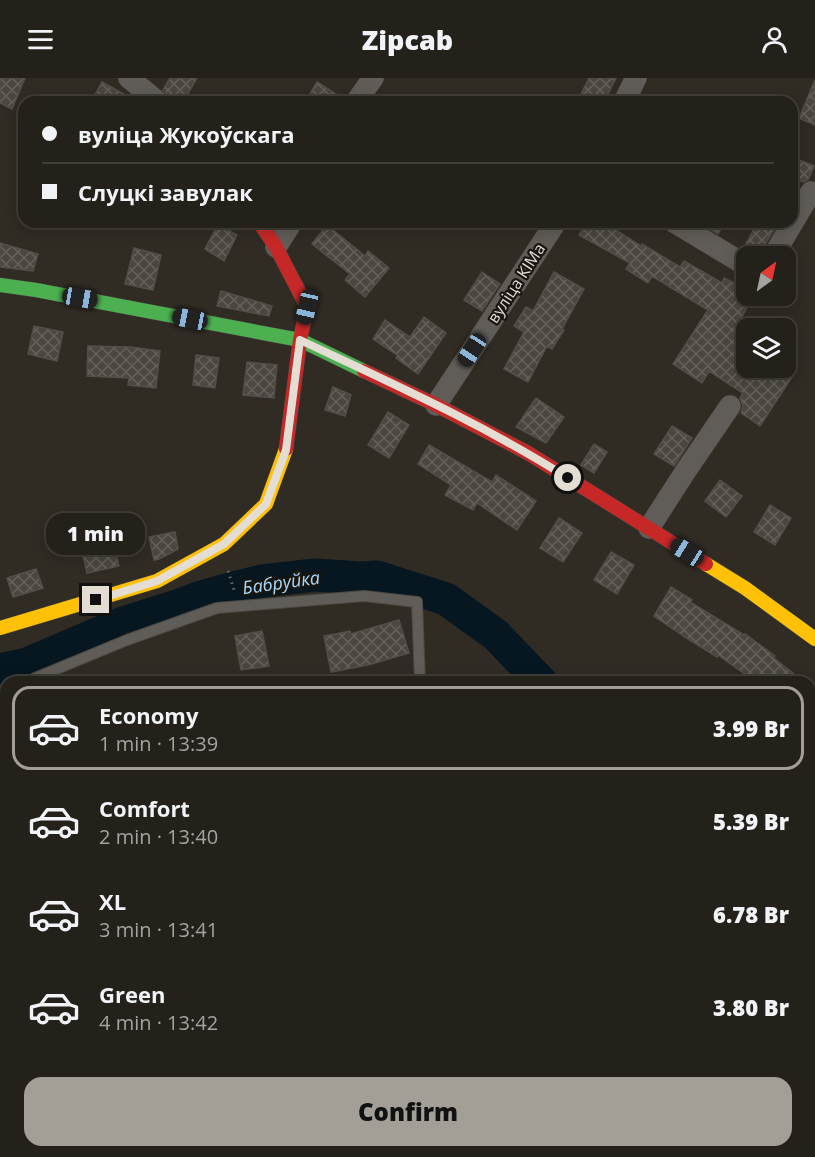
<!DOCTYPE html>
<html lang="en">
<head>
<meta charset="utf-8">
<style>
	body { margin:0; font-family:"Open Sans",sans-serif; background:#302d27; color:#f1f3f6; height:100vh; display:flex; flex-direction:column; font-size:22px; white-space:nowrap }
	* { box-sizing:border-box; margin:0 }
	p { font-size:20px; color:#a3a3a2 }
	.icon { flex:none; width:33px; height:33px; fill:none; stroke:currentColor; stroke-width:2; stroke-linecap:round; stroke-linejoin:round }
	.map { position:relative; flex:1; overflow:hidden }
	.details { position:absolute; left:0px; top:598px; width:816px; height:482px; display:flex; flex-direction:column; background:#24201a; border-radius:18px 18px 0 0; box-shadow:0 3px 15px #0003,0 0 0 2px #413e39 }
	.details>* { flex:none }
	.hud { position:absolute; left:18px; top:18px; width:780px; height:132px; border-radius:18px; box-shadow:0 3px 15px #0003,0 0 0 2px #413e39; display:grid; align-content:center; height:132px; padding:0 24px; background:#24201a }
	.needle { width:39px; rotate:33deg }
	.buttons { position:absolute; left:736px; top:168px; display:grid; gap:12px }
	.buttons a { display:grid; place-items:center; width:60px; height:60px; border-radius:12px; background:#24201a; box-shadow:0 3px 15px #0003,0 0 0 2px #413e39; font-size:30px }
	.end { position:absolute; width:27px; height:27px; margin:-14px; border:8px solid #e3ddd4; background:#111; box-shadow:0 0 0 3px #111 }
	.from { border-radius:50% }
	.bubble { position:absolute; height:42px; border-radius:18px; background:#24201a; box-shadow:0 3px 15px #0003,0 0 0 2px #413e39; font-size:20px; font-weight:800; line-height:42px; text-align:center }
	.car { position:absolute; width:18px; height:36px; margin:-18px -9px; border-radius:8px; box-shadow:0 0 4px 2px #0007; background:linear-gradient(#222 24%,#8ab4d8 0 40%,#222 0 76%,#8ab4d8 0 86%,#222 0) }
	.hud b { display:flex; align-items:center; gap:21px; height:57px; font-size:22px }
	.hud b+b { border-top:2px solid #413e39 }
	.hud i { width:15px; height:15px; background:#f1f3f6 }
	ul { padding:10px 0 0; list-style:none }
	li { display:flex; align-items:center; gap:18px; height:84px; margin:0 12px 9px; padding:0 12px; border:3px solid transparent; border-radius:18px }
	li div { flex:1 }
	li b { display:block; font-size:22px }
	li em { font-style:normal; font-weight:800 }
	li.on { border-color:#a49f96 }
	li>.icon { width:54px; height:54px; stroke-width:1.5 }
	.action { display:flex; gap:12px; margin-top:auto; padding:12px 24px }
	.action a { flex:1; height:69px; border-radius:18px; background:#a49f96; color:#111; font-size:24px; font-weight:800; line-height:69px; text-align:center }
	header { display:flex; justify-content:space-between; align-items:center; height:78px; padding:0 24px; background:#24201a; font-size:27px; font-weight:800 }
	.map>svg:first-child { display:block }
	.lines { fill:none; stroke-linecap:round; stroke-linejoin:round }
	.river { stroke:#071722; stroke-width:33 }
	.building { fill:url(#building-cross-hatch); stroke:#534e47; stroke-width:1.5 }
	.lane-casing { stroke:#4c4841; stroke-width:12 }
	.street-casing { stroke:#4c4841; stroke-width:22 }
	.fast-casing { stroke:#4c4841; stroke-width:15 }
	.slow-casing { stroke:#4c4841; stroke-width:15 }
	.jam-casing { stroke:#4c4841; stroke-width:15 }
	.path { stroke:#6d6964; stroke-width:3; stroke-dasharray:1.5 4.5; stroke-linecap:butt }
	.lane { stroke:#605c57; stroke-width:10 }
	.street { stroke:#605c57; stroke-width:21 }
	.fast { stroke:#4caf50; stroke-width:14 }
	.slow { stroke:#ffc107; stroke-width:14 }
	.jam { stroke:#c62828; stroke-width:14 }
	.route { stroke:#e3ddd4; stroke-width:8 }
	.labels { text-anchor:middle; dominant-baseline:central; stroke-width:4.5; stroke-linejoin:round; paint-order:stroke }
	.street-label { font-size:16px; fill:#e3ddd4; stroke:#19150f }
	.water-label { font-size:18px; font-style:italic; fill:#a6d9fe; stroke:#19150f }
</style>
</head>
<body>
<header><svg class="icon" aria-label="menu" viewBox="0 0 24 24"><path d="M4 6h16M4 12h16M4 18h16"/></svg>Zipcab<svg class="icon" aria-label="person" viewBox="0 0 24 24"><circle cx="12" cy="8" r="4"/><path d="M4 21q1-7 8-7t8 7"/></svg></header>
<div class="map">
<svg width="815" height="1079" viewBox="0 0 815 1079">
	<defs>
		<pattern id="building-cross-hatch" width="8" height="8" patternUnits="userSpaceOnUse" patternTransform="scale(1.5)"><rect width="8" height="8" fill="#4b4740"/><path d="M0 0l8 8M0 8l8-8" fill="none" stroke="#65615b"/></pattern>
	</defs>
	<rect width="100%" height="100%" fill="#302b23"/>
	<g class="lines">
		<path class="river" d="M0,592l27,-6 96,-41 57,-18 21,-8 28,-8 33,-8 53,-6 46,3 16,-1 69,22 50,36 45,47
			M810,781l5,3"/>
	</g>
	<path class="building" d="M0,0h25l-13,31 -12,-6z
		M170,0h27l-14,24h-13v-5l-7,-7z
		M589,0h27l-12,24h-27z
		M815,2v45l-16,-7z
		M102,4l36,20h-47z
		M317,4l27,17 -1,3h-38z
		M792,79l22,9 -6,14 -5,2 -11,-5z
		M588,144h15l38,24 1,-2 38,23 4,-6 38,22 2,-5 23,11v7h6l-20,38 14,9v25h37l10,6 -34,52 -19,-13 2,-7 -3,-8 3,-5 -34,-22 -7,12 -29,-19 35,-54 -56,-34 -4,7 -22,-14 4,-6 -51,-28z
		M699,144h26l-7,12z
		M758,144h5l12,6 -13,21 -2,7h-5l-12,-7z
		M218,146l19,11 -13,26 -19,-12z
		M327,147l38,31 3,-5 21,17 -24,29 -20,-17 5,-6 -38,-30z
		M0,165l38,11 -5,17 -33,-4z
		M134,170l27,7 -8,35 -28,-6z
		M482,194l18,12 -18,27 -18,-11z
		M554,194l30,17 -22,40 2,1 -12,19 -5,-3 -19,36 -24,-13 20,-37 -10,-6 12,-19 7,4z
		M221,213l51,15 -3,10 -52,-10z
		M424,239l22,16 -28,41 -22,-16 1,-3 -24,-16 12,-19 25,17z
		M34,248l29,6 -6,29 -29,-7z
		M88,268l42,1 30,4 -4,37 -28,-3 1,-7 -42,-2z
		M196,277l23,3 -4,30 -22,-3z
		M247,284l30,3 -3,33 -31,-3z
		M333,309l18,8 -6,21 -20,-6z
		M536,320l28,19 -18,26 -30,-16z
		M388,334l21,13 -20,33 -21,-13z
		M672,348l20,12 -18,28 -20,-12z
		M594,366l13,8 -13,21 -13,-8z
		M429,367l63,37 4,-7 40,26 -19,29 -40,-27 -4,7 -28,-15 6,-10 -33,-21z
		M720,402l22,16 -16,21 -21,-16z
		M770,427l21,13 -16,27 -21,-13z
		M559,440l23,15 -19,29 -23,-14z
		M175,454l3,17 -19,10 -5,1 -5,-23z
		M114,465l5,23 -32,7 -5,-22z
		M611,474l23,13 -17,29 -23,-14z
		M36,491l7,19 -30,9 -6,-19z
		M671,509l21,13 -2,2 54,33 1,-1 30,22 -1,2 30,24h-48l-38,-27 -1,2 -29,-18 -34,-23z
		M399,542l10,33 -41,12 -37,7 -7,-36 26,-5 1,3z
		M262,553l7,35 -28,4 -6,-34z"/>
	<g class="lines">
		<defs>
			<path id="lane" d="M29,604l6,-4 92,-38 90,-32 147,-12 53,6 3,80
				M0,645l6,-24
				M810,1001l5,-1
				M185,1074l1,5
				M751,1074l1,5"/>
			<path id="street" d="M129,0l29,24
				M356,24l17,-24
				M624,24l12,-24
				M674,144l73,44
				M276,169l16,-25
				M773,178l38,-64
				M436,327l120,-183
				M649,450l38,-59 43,-63
				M506,1074l1,5"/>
			<path id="fast" d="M0,207l36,5 264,50 64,31"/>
			<path id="slow" d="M706,486l39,24 70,51
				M0,550l157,-47 67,-37 42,-40 20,-55"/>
			<path id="jam" d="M259,144l17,25 31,60 -7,33 -14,109
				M364,293l72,34 92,48 178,111"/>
		</defs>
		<use href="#lane" class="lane-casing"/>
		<use href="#street" class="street-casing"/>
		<use href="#fast" class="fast-casing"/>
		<use href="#slow" class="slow-casing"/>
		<use href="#jam" class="jam-casing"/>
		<path class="path" d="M228,493l7,22"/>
		<use href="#lane" class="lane"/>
		<use href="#street" class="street"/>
		<use href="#fast" class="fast"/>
		<use href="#slow" class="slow"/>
		<use href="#jam" class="jam"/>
	</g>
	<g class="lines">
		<path class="route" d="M96,522l61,-19 67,-37 42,-40 20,-54 14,-110c91,43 183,84 268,138"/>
	</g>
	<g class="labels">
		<g class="street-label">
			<text transform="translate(516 205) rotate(-57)">вуліца КІМа</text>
		</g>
		<g class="water-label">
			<text transform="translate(281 504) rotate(-8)">Бабруйка</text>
		</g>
	</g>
</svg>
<div class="buttons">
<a><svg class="needle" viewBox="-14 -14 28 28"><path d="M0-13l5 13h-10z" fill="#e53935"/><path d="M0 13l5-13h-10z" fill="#a3a3a2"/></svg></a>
<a><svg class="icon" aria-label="layers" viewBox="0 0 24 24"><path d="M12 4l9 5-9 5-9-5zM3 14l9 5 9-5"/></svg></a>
</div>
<i class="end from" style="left:568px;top:400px"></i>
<i class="end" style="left:96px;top:522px"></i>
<div class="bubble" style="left:46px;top:435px;width:99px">1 min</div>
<i class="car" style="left:80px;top:220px;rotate:100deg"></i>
<i class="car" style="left:307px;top:229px;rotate:193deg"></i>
<i class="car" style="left:190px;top:241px;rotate:281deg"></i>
<i class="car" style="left:472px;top:272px;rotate:213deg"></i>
<i class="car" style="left:687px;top:474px;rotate:302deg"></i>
<div class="hud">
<b><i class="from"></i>вуліца Жукоўскага</b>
<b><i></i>Слуцкі завулак</b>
</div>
<section class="details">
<ul>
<li class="on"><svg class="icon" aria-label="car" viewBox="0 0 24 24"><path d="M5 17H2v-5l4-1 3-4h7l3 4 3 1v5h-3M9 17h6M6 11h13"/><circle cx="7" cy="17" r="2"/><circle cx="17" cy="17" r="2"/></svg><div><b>Economy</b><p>1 min · 13:39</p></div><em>3.99 Br</em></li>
<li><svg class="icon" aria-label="car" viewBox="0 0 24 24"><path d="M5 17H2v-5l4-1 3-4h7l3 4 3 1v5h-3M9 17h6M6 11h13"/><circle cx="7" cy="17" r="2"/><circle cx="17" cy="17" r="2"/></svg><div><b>Comfort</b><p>2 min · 13:40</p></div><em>5.39 Br</em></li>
<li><svg class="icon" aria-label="car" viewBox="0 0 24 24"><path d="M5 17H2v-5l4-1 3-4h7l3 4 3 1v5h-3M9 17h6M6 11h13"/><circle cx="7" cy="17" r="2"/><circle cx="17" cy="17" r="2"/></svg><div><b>XL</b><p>3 min · 13:41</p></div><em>6.78 Br</em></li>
<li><svg class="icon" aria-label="car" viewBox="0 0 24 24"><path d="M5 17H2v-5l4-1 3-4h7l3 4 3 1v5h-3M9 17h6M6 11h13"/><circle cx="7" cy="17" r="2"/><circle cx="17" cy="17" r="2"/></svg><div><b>Green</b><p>4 min · 13:42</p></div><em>3.80 Br</em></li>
</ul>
<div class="action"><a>Confirm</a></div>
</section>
</div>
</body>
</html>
